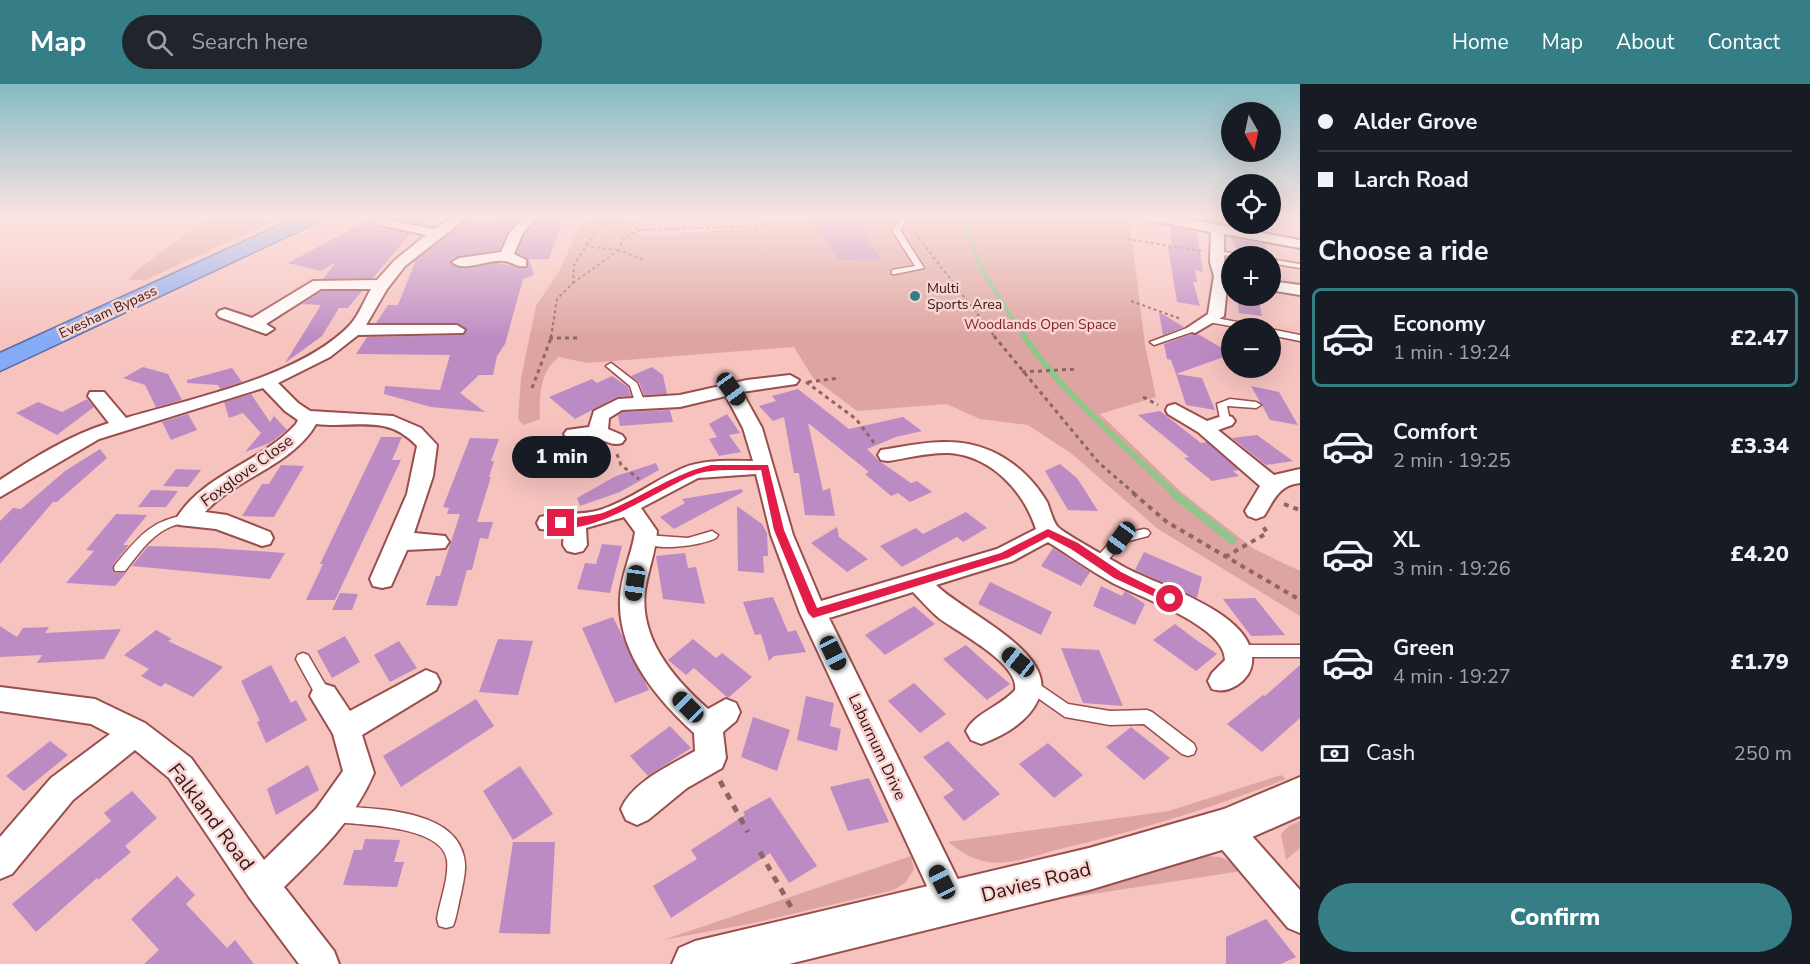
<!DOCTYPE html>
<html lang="en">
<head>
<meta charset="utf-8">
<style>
	body { margin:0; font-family:"Nunito Sans",sans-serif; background:#20242c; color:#f1f3f6; height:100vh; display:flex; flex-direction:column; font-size:22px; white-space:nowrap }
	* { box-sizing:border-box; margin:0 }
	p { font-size:20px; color:#9ea1a6 }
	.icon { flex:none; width:33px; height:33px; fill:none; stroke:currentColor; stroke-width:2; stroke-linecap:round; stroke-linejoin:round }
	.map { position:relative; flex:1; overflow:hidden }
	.details { display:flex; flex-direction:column; background:#171b24; width:510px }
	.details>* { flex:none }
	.top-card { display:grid; align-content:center; height:132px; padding:0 18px; background:#171b24 }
	.needle { width:39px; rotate:171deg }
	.fabs { position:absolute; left:1221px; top:18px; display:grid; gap:12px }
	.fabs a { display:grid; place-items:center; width:60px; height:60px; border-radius:50%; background:#171b24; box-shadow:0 6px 24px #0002; font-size:30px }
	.end { position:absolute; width:27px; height:27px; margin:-14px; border:8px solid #e11d48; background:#fff; box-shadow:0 0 0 3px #fff }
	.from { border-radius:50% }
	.bubble { position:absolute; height:42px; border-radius:21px; background:#171b24; box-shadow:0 6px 24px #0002; font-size:20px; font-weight:800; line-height:42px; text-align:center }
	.car { position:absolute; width:18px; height:36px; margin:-18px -9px; border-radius:8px; box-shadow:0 0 4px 2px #0007; background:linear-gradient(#222 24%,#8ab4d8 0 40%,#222 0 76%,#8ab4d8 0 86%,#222 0) }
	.top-card b { display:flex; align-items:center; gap:21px; height:57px; font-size:22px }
	.top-card b+b { border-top:2px solid #363941 }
	.top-card i { width:15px; height:15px; background:#f1f3f6 }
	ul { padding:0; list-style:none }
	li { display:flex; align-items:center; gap:18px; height:99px; margin:0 12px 9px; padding:0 6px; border:3px solid transparent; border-radius:9px }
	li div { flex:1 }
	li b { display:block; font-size:22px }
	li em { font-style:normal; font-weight:800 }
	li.selected { border-color:#367e85 }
	li>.icon { width:54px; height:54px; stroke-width:1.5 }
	h2 { padding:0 18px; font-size:27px; line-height:72px }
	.pay { display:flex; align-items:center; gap:15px; height:66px; padding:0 18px; font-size:22px }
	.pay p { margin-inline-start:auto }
	.primary-button { display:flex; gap:12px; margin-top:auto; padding:12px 18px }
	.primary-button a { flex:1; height:69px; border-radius:36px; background:#367e85; color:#fff; font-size:24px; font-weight:800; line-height:69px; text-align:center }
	header { display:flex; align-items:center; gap:36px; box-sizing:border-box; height:84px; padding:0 30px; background:#367e85; color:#fff }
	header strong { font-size:28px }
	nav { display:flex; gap:33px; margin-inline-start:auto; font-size:21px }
	.search { width:420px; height:54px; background:#20242c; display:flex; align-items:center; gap:15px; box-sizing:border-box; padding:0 21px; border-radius:33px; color:#9ea1a6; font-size:22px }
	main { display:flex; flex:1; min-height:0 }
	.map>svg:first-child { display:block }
	.green { fill:#dda4a1 }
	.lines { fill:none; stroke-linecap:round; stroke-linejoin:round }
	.stream-far2 { stroke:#90c58c; stroke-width:4.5 }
	.stream-far1 { stroke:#90c58c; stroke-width:6 }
	.stream { stroke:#90c58c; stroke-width:8 }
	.building { fill:#bd8bc3 }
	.service-casing { stroke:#984f4d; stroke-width:3 }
	.minor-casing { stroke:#984f4d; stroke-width:4 }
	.tertiary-casing { stroke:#984f4d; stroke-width:4 }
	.trunk-casing { stroke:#5569a5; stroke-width:3 }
	.path-far3 { stroke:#8d6563; stroke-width:2; stroke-dasharray:3 3; stroke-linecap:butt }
	.path-far2 { stroke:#8d6563; stroke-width:3; stroke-dasharray:4 4; stroke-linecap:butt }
	.path-far1 { stroke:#8d6563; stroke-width:4; stroke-dasharray:5 5; stroke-linecap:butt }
	.path { stroke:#8d6563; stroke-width:5; stroke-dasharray:7 7; stroke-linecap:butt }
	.service { fill:#fff; fill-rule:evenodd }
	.minor { fill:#fff; fill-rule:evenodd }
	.tertiary { fill:#fff; fill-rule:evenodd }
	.trunk { fill:#86abf6; fill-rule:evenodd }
	.route { fill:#e11d48 }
	.poi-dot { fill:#367e85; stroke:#f8d5d2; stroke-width:2 }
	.labels { text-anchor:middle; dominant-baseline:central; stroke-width:5; stroke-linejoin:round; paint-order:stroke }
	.far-poi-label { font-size:14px; fill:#341615; stroke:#f8d5d2; text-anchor:start }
	.far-street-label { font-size:14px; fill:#341615; stroke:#f8d5d2 }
	.far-park-label { font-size:14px; fill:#7d2124; stroke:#f8d5d2 }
	.street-label { font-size:16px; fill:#341615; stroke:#f8d5d2 }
	.near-street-label { font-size:20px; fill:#341615; stroke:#f8d5d2 }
</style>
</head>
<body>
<header>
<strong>Map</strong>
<div class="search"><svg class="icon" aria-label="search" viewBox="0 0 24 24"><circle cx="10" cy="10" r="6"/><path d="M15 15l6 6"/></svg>Search here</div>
<nav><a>Home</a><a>Map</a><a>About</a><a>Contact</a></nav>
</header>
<main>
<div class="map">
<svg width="1300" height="880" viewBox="0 0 1300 880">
	<rect width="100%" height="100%" fill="#f6c3bf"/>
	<path class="green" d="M211,132h74l-140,64h-16l9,-11z
		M588,132h39l2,11 15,10 246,-21h114l13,7h11l-4,-7h105l16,129 11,52 -56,17 81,78 73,57 46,22v45l-142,-87 -86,-75 -44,-29 -48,-6 -33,-15 -90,7 -44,-33 -19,-31 -207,16 -28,-6c-19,13 -20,40 -19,62l-17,6 -5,-6 3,-41 15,-72 24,-36 18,-40z
		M1281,691l5,4c-77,30 -146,51 -226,70 -21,5 -50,17 -72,13 -15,-2 -28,-11 -40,-20l221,-31z
		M1300,737v27l-14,12 -5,-26 8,-8z
		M911,772l3,13 -8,13 -12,8 -140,33 -91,17z
		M1205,772l15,1 28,13 -188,29 -266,65h-13z"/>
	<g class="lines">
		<path class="stream-far2" d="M966,132c6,50 33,80 59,121"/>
		<path class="stream-far1" d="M1024,252c39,58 101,110 151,158"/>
		<path class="stream" d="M1173,409l59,47"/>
	</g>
	<path class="building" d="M378,132h49l-9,8z
		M500,132h22l-14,15 -9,19 -40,6 -8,4v4l12,4 34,-5 29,5 2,-8 -11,-7 8,-19 15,-18h24l-15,43h-20l5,16 -11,4 -18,65 -8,12 -4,19h-14l-19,18 25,19 -54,-5 -47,-13 1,-8 55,4 10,-35 -94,-1 11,-17 96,-2 4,-4 -10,-8h-81l12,-18h10l18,-45 50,-39 29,2z
		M810,132h32l6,7h9l24,36 -42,1z
		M374,133l2,9 34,8 -37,44 -50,1 13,-17 -15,9 -33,-8z
		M1170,142l27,6 6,41 -8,-4 2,13h-4l7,24 -23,-4 -9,-55h4z
		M1231,154l34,6 4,12 -31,-4z
		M322,207h40l-14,17h-9l-17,28 -37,27 36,-58 -19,-1z
		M1237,212h21l4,20 -23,-3z
		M1159,228l25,15 -21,8z
		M1192,250h6l34,20 -56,20 -5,-14 -4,-1 -3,-15z
		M143,283l25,7 14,26 -26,7 -11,-22 -22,-7z
		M652,283l11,8 4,19 -23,1 -5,-13 -8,-6z
		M232,284l10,14 -22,7 -2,-4 -31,-2v-3z
		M1176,290l26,4 13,32 -29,-5z
		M612,292l16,11 3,9 -14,1 -42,22 -26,-22 43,-18 5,4z
		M1251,302l28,6 19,33 -28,-5z
		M798,305l51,40 54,-12 19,14 -26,6 -29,12 12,12 32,22 6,-2 15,11 -22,10 -12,-9 -7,3 -26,-22 4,-2 -61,-49 15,68 7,-3 5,28 -30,-1 -6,-42h-5l-10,-56 -11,4 -14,-15 17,-5 -4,-5z
		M251,310l19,28 4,-6 13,14 -17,13 -25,9 16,-19 -18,-20 -14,5 -5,-16z
		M87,315l7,8 -37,28 -41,-22 22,-11 24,10z
		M670,326l3,12 -53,4 -2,-11 5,-3z
		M1160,327l41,32 6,-1 32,28 -6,1 6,5 -27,5 -28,-23 5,-1 -51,-42z
		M188,330l9,16 -26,10 -9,-18z
		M727,330l13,19 -11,2 12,17 -22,4 -10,-17 8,-2 -8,-13z
		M1257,351l36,26 -27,4 -34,-27z
		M381,353h21l-10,23h9l-66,140h-29l17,-36h-3z
		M470,354l29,1 -8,22h3l-5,16h2l-14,45h16l-5,17 -8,-1 -8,32h-5l-10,36 -31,-1 10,-29h4l20,-62h-13l2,-6 -6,-1z
		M567,356h19l15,3 -8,16 -34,-6z
		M100,365l7,9 -50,44h-4l-53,62v-43l13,-13 8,1 44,-38z
		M656,379l3,7 -39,22 -40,14 -3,-8 39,-22z
		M1060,380l17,14 21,33 -30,-1 -23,-39z
		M281,381l23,1 -30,51 -32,-1 20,-32h7z
		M176,385l25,1 -13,17 -25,-1z
		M742,405l1,3 -69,37 -14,-12 25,-14 -3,-4z
		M151,406l27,1 -12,16h-28z
		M737,422l25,18 5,9 1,23h-5l1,17 -26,-2z
		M966,428l21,16 -24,14 -6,-5 -55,30 -22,-21 36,-18 7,6z
		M116,430l31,1 -24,30h6l-16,19 1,9h12l-11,13 -49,-3 28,-32 -8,-1z
		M837,443l2,10 29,22 -21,13 -36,-29z
		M602,460l20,2 -12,47 -33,-4 8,-26 11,1z
		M148,462l65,2 72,5 -15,26 -138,-13z
		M1053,464l37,24 -9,14 -40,-20z
		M1144,468l58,25 -5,21 -62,-28z
		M685,469l3,15 8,-1 9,37 -42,-5 -7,-43z
		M990,498l62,30 -11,23 -63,-31z
		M1101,502l21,10 3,-5 20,13 -10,21 -42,-19z
		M340,509l18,1 -6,16h-20z
		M773,513l15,35 8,-2 10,22 -32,4 -5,5 -8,-27 -6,1 -12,-33z
		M1255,514l30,37 -34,1 -28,-37z
		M914,522l21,18 -50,31 -20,-20z
		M613,533l36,73 -34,13 -33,-75z
		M1175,540l20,15 22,15 -21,17 -43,-31z
		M0,542l17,11 6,-9 26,-1 -4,6 76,-4 -17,30 -67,4 5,-8 -42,2z
		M156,546l16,9 -4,2 55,26 -30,30 -28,-14 -4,4 -20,-11 8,-7 -25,-14z
		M345,552l15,26 -28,16 -15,-27z
		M498,555l35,2 -15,54 -39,-3z
		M693,555l23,19 6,-5 30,24 -24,21 -34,-30 -8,7 -18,-15z
		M399,557l18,27 -27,14 -16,-27z
		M966,561l21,19 23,20 -23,16 -44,-41z
		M1061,564l38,2 24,56 -40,-3z
		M271,581l20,38 5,-3 11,20 -41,23 -9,-21 3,-1 -19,-40z
		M1300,581v53l-38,34 -35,-28 36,-29 2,1z
		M914,599l32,31 -26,19 -32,-32z
		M806,612l28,7 -4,23 11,3 -4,22 -40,-11z
		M476,615l18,27 -93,61 -18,-31z
		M753,633l37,13 -13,41 -36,-14z
		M670,642l21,22 -43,28 -18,-20z
		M1131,643l39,31 -26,22 -38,-33z
		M50,657l18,14 -44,36 -18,-15z
		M948,657l52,53 -36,27 -21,-24 11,-7 -31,-33z
		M1048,659l35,32 -29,23 -35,-34z
		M308,681l11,25 -43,25 -9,-26z
		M520,682l33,48 -40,26 -30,-49z
		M869,694l20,44 -41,9 -18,-44z
		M132,707l25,27 -32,28 6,6 -33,28 -1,-2 -61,54 -24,-28 99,-83 -7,-8z
		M770,713l47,69 -28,17 -19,-30 -99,65 -18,-32 44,-27 -6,-9 54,-35 -2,-3z
		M365,755l35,1 -6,22h10l-7,25 -54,-2 11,-35h8z
		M513,758h42l-5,92 -51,-1z
		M177,792l18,19 -9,9 41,44 8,-8 19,24h-110l15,-14 -28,-31z
		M1266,835l30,38 -15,7h-55v-27z"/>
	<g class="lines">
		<defs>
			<path id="service" d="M907,132h9l-9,4 -7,10 24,38 -29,6h-3v-4l23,-4 -23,-36 11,-12z
				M1214,167l26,3 4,2 -27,-1h-3z
				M1270,175l30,5v4l-30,-5z
				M1211,233l42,8 4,3h-15l-34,-6v-4z
				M1195,241l4,3 -1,2 -41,14 -3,1 -4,-3z
				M1270,245l30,6v6l-30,-6z
				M611,279l26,20 8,20 -1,2h-8l-6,-19 -24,-20z
				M1230,315l26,3 5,3 -5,3 -29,-2 3,15 -1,2h-8l-4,-19z
				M187,431l6,4 -2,3c-8,2 -16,2 -23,6 -19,9 -31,28 -43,43h-10l-1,-3 1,-3c23,-27 35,-45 72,-50z
				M1144,445l4,1 2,3 -2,3 -23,6 -22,23h-8l-2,-3 2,-3 22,-24z
				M712,447l6,4 -2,3c-15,8 -66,15 -77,1l6,-4 43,3z
				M1238,561h62v12h-62l-5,-2 -2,-4 2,-4z
				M303,569l5,2 21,36 2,5 -2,5 -5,2 -5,-2 -21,-38 -2,-4 2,-4z
				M1030,594l38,26 42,7 37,-1 5,2 42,32 2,5 -2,5 -6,2 -6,-2 -38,-30 -34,1 -45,-8 -40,-28 -2,-5 2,-5z
				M334,722c39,3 120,2 130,51 3,12 -1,25 -3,37 -3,11 -4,22 -8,32l-7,2 -7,-2 -2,-7c3,-19 12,-40 10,-59 -5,-35 -87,-35 -113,-38l-6,-2 -2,-6 2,-6z"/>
			<path id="minor" d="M454,132h15l-64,50 -18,23 -21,36h91l8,5 -2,3 -105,2 -28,22 -52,26 20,20 12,8 83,5 28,12 16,17 -4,31 -19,57 31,3 4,6 -4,6 -38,2 -16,36 -9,2 -9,-2 -3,-7 37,-85 10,-48c-31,-33 -62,-17 -101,-22 -23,41 -80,54 -111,88l22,3 43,17 3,6 -3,6 -8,2 -46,-17 -37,-4 -3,-6c27,-45 86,-57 120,-95l2,-4 -13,-9 -22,-23 -164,51 -99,58v-17c35,-23 70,-45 109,-57l-21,-27 2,-4h14l22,26c67,-20 174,-41 224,-93 9,-10 14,-24 21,-36h-50l-55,35 8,5 -8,5 -47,-17 -2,-3 2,-3 6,-2 27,9 61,-37 64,-1 18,-20 31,-25 -50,-11v-6l58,11z
				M525,132h13l-15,17 -9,21 12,6v6c-10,2 -14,-5 -23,-5 -14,-2 -40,12 -51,1l7,-4 42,-6 9,-20z
				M1009,132h13l2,3 -6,4z
				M1142,132h27l131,24v8l-76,-14v28l4,14 -4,40 -29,17 -6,-2 -2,-3 21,-14 6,-38 -4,-14 1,-30 -63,-12z
				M1270,197l30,4v10l-30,-5z
				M790,291l9,5 -3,4 -54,8 20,36 31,107 28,66 176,-52 39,-20c-13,-39 -45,-73 -87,-76 -20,-1 -41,5 -61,8l-7,-1 -3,-5 3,-5 7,-1c35,-6 69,-13 103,2 23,10 43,29 56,51 3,7 6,20 11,25 5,6 56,34 66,40 34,19 133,46 128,96 -2,18 -24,32 -40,26l-4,-8 4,-8 13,-13c0,-35 -87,-63 -114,-78 -22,-12 -42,-27 -63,-40l-35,19 -77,24c28,28 125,69 102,115 -10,22 -35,36 -57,44l-10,-4 -5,-9c9,-18 35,-25 49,-41 5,-26 -57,-58 -75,-71 -10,-8 -18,-18 -27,-27l-84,26 140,284 -5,12 -12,5 -12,-5 -140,-301 -29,-78 -15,-61 -58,4 -57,30 16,23c-1,20 -9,39 -12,59 -6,49 29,89 63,119l18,-10 10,4 4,9 -4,9 -13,11 3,26 -4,10 -35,20 -39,32 -11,5 -11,-5 -5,-11c11,-27 50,-44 74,-58l-1,-18c-37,-34 -76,-80 -74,-133 0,-24 12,-45 15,-68l-11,-15 -38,11 1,17 -4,6 -8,2 -8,-2 -4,-6 1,-14 -24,-2 -3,-6 3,-6c19,-5 40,-1 60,-7 29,-9 55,-30 83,-42 22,-9 47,-7 70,-7l-10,-33 -17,-32 -46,11 -58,3 -13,8 -1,11 14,6 3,4 -3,4c-10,3 -15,-2 -24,-4 -10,-3 -21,2 -31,-1l-3,-4 3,-4 22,-3 5,-16 24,-12 62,-4 67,-15z
				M1175,320l32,17 18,-6 7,2 3,4 -3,4 -14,5 56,45 26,-6v14c-21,2 -26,17 -36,33l-8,3 -8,-3 -3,-5 15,-25 -62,-54 -30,-18 -2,-4 2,-4z
				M426,586l10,4 4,8 -4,8 -74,45 12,38c-20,47 -54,79 -90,114l50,64 5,13h-40l-50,-67 -80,-119 -34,-28 -62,50 -61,74 -12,5v-42l51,-59 59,-44 -19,-10 -91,-13v-24l95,12 50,24 46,35 73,102 52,-51 27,-38 -10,-37 -23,-38 4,-9 10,-3 10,3 16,24z
				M1225,729l11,5 64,72v43l-12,-5 -74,-88 -5,-11 5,-11z"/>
			<path id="tertiary" d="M1300,693v39l-75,33 -136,41 -300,74h-117l7,-16 16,-7 394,-93 135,-39z"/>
			<path id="trunk" d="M300,132h24l-2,4 -322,151v-18z"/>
		</defs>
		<use href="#service" class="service-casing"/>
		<use href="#minor" class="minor-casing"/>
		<use href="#tertiary" class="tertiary-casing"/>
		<use href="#trunk" class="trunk-casing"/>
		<path class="path-far3" d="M631,132l4,11 6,3 95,-3 145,-11
			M758,132l6,7
			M600,141l9,-9
			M640,146l-15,6 -6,14 25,10
			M915,149l80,104
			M1127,155l74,12
			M586,159l7,4 25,3
			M573,199l46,-33
			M1131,217l50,18
			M551,253l6,-38 16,-16 1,-18 26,-40 31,-4"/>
		<path class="path-far2" d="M551,252v2h30
			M994,252l105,127 36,31
			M1022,288l55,-3
			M806,298l50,37 19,25
			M808,298l32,-4
			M532,304l19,-50
			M1143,313l15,8
			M617,370l4,11 18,14"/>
		<path class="path-far1" d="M1133,409l34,29 133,78
			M1284,420l16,6
			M1225,473l42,-24 -4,-7"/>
		<path class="path" d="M720,697l28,51
			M760,768l31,55"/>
		<use href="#service" class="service"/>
		<use href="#minor" class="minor"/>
		<use href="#tertiary" class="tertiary"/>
		<use href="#trunk" class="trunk"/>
	</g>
	<linearGradient id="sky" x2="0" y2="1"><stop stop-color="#85bbc3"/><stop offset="0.52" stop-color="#fbe4e2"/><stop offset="1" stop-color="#fbe4e2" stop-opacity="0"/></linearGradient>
	<rect width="1300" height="255" fill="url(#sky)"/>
	<path class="route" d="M711,381h57l16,65 33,78 184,-55 47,-24 30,14 43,29 54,27 -5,4 -4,-1 -52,-24 -43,-29 -23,-12 -40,21 -195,60 -5,-5 -34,-83 -13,-60c-21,1 -44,-2 -64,4 -27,8 -117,71 -141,49 7,-6 37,-6 49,-11 36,-14 67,-38 106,-47z"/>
	<circle class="poi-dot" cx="915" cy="212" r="6"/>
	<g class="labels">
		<g class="far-poi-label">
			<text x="927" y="204">Multi<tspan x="927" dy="16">Sports Area</tspan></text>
		</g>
		<g class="far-street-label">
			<text transform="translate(108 228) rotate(-25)">Evesham Bypass</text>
		</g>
		<g class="far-park-label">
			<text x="1040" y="240">Woodlands Open Space</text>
		</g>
		<g class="street-label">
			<text transform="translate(247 387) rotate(-36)">Foxglove Close</text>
			<text transform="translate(877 663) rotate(65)">Laburnum Drive</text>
		</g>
		<g class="near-street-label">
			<text transform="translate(211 733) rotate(53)">Falkland Road</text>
			<text transform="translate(1036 798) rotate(-14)">Davies Road</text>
		</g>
	</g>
</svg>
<div class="fabs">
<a><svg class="needle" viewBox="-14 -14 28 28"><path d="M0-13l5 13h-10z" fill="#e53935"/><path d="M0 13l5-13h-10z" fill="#9ea1a6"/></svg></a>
<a><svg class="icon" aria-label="locate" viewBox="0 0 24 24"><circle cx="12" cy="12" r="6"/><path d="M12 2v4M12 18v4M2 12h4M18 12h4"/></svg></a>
<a>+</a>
<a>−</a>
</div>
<i class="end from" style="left:1170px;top:515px"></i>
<i class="end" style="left:561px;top:439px"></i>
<div class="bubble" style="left:512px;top:352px;width:99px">1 min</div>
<i class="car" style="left:731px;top:305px;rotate:144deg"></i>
<i class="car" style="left:1121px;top:454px;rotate:216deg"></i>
<i class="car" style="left:635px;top:499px;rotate:188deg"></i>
<i class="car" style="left:833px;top:569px;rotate:154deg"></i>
<i class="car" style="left:1018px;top:578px;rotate:309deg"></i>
<i class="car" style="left:688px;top:623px;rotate:315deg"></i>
<i class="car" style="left:942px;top:798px;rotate:333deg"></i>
</div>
<section class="details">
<div class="top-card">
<b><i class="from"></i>Alder Grove</b>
<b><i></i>Larch Road</b>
</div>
<h2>Choose a ride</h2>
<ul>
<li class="selected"><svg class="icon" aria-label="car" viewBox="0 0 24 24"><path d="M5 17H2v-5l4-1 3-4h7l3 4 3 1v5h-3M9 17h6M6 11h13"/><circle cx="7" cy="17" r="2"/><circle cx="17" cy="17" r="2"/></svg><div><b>Economy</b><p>1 min · 19:24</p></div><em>£2.47</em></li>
<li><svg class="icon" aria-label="car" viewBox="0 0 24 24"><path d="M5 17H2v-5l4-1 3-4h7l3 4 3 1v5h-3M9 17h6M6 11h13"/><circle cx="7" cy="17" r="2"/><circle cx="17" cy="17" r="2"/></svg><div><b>Comfort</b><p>2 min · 19:25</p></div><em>£3.34</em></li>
<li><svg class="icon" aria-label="car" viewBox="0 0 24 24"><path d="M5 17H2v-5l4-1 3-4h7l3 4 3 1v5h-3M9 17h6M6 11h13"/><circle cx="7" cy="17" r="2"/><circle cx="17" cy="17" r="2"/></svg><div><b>XL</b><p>3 min · 19:26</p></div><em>£4.20</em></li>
<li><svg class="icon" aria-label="car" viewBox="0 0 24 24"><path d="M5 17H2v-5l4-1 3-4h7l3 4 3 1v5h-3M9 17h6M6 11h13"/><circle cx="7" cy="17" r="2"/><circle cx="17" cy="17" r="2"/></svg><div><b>Green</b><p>4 min · 19:27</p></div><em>£1.79</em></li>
</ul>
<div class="pay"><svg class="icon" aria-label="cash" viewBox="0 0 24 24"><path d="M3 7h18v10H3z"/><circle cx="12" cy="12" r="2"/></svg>Cash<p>250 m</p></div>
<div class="primary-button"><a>Confirm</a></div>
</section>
</main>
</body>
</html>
